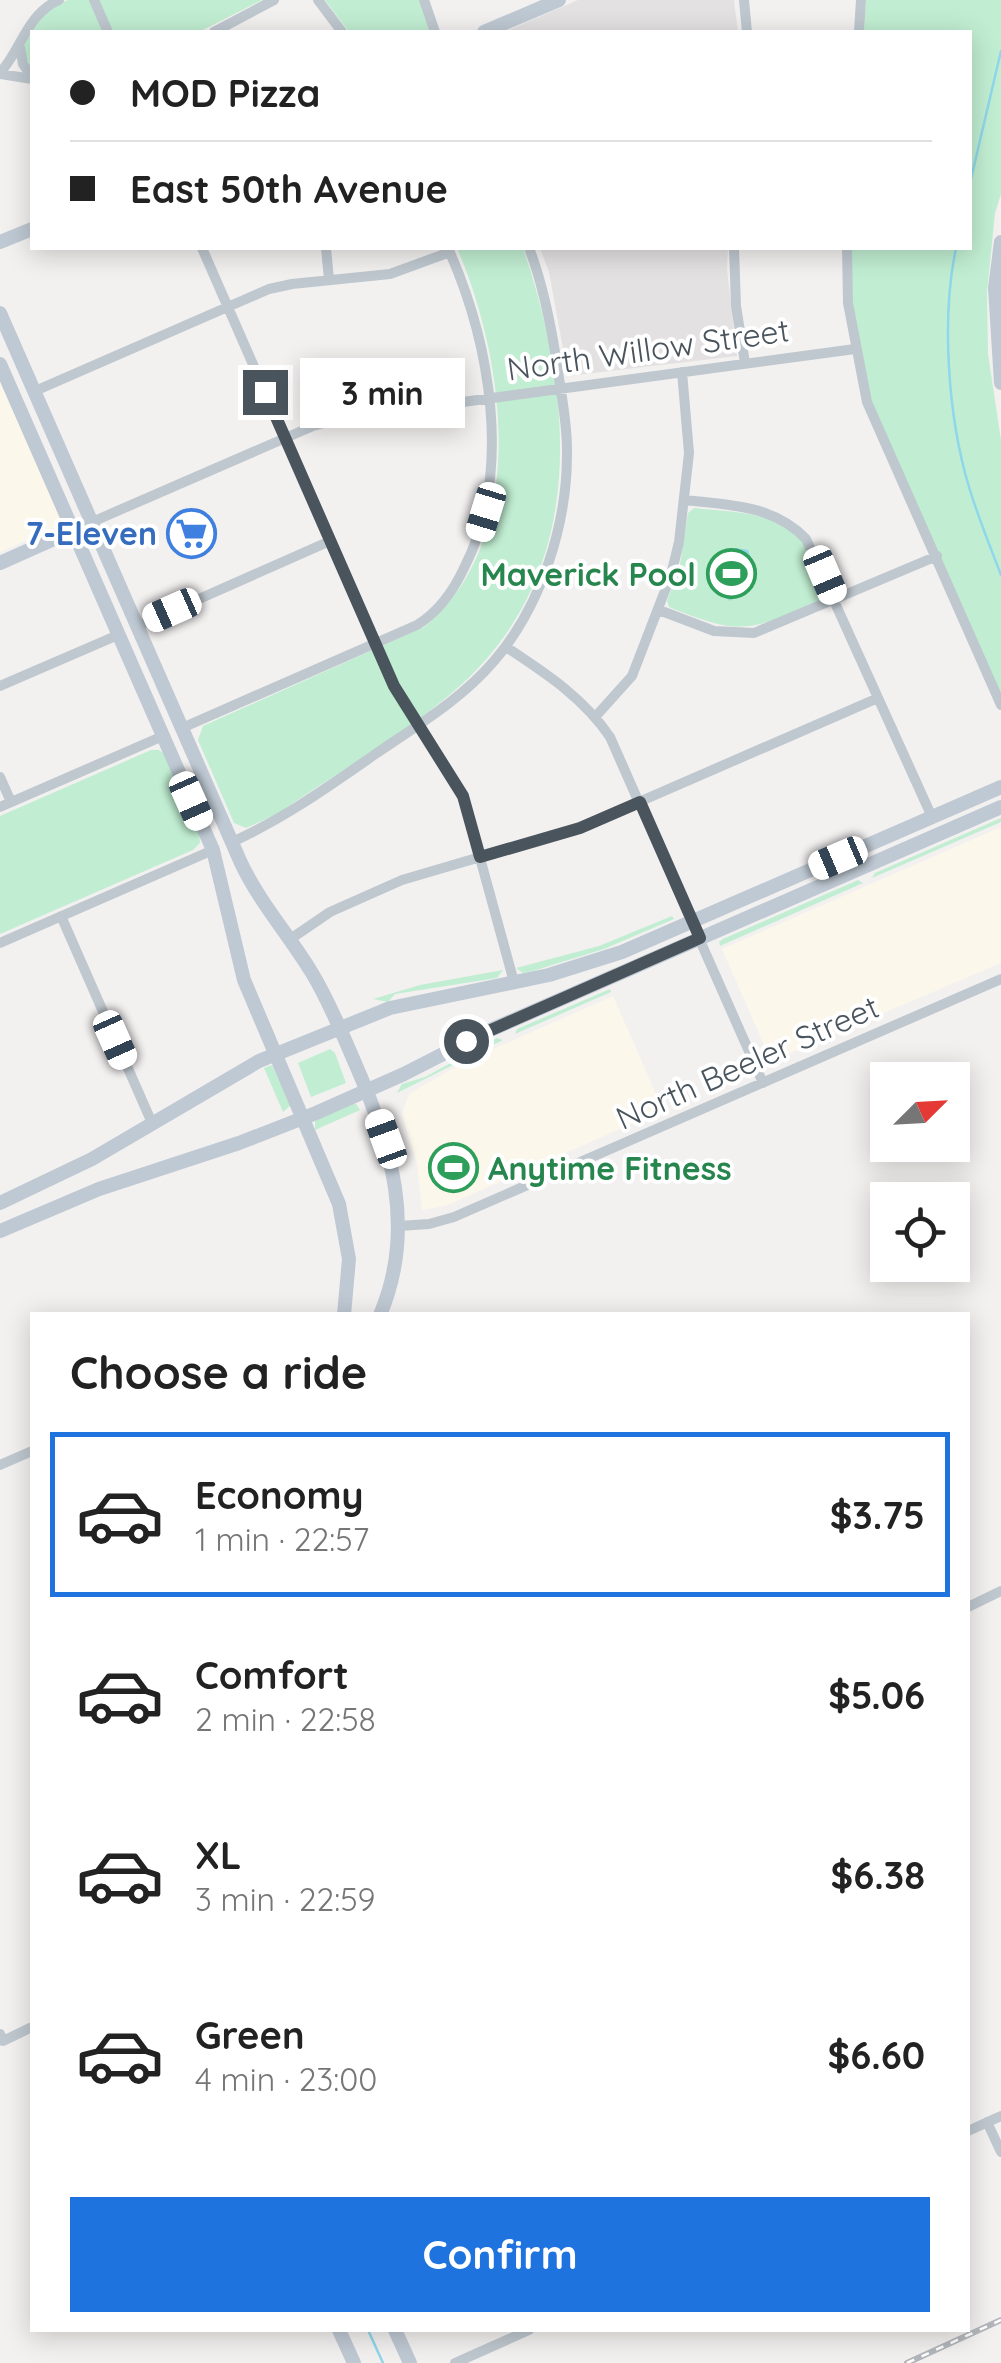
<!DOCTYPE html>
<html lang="en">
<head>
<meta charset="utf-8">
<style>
	body { margin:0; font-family:Quicksand,sans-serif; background:#f6f6f6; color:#222; height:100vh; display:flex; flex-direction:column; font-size:38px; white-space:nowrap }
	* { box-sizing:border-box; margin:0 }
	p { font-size:32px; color:#767676 }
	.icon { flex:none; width:55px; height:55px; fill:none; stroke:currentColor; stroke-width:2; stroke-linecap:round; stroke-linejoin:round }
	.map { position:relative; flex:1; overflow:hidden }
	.details { position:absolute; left:30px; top:1312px; width:940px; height:1020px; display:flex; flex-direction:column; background:#fff; border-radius:0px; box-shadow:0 5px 25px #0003 }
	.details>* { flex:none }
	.guide { position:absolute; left:30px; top:30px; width:942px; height:220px; border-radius:0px; box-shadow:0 5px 25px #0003; display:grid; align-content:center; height:220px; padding:0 40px; background:#fff }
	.needle { width:65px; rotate:66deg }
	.buttons { position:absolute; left:870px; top:1062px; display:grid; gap:20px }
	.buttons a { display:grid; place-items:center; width:100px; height:100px; border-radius:0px; background:#fff; box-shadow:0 5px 25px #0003; font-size:50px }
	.end { position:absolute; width:45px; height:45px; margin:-22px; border:12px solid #49545d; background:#fff; box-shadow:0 0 0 5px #fff }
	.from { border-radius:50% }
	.bubble { position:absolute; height:70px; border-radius:0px; background:#fff; box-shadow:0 5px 25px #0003; font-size:32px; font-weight:700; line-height:70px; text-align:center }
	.car { position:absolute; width:30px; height:60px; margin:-30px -15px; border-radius:12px; box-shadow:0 0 8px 2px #0007; background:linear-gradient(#fff 24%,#345 0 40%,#fff 0 76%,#345 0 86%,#fff 0) }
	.guide b { display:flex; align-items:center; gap:35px; height:95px; font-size:38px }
	.guide b+b { border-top:2px solid #e0e0e0 }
	.guide i { width:25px; height:25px; background:#222 }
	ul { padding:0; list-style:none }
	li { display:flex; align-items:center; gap:30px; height:165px; margin:0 20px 15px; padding:0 20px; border:5px solid transparent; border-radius:0px }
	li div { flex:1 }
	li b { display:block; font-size:38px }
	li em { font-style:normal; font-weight:700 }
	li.on { border-color:#1e73df }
	li>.icon { width:90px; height:90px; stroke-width:1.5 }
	h2 { padding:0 40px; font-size:45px; line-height:120px }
	.primary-button { display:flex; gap:20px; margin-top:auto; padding:20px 40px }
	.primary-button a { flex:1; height:115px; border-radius:0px; background:#1e73df; color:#fff; font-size:40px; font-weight:700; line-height:115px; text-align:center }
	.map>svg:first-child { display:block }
	.commercial { fill:#fcf7eb }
	.education { fill:#e4e1e2 }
	.green { fill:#c1eed2 }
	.water { fill:#8fd7ea }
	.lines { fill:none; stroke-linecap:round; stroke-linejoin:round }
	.stream { stroke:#8fd7ea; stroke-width:2.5 }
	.street { stroke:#bfc8cf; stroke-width:10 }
	.secondary { stroke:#bfc9d3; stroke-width:14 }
	.rail-casing { stroke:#b3b6ba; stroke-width:6 }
	.rail { stroke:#fff; stroke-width:2.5; stroke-dasharray:8; stroke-linecap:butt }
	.route { stroke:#49545d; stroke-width:12 }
	.labels { text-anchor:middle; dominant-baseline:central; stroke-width:8; stroke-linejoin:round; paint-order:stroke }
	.street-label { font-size:32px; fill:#49545d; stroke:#fff }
	.shop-label { font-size:32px; font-weight:bold; fill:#366cbe; stroke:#fff; text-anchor:end }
	.leisure-label { font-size:32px; font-weight:bold; fill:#27864d; stroke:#fff; text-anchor:end }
</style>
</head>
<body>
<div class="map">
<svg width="1001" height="2363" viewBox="0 0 1001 2363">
	<rect width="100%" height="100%" fill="#f3f0f0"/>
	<path class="commercial" d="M0,381l63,143 -63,28z
		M1001,827v136l-230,98 -49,-112z
		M613,996l50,114 -218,96 -23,4 -5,-46 -15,-50 7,-20 55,-32z"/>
	<path class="education" d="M578,0h156l4,32h-234z
		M540,248h188l-1,21 10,87 -169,20 -19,-104z"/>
	<path class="green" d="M68,0h194l-63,32h-167v39l-9,-21c6,-23 23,-41 45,-50z
		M325,0h94l11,32h-81z
		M866,0h135v194l-6,19 -8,79 1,62 13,86v258l-132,-299 -17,-90 -1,-61h119v-216h-106z
		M457,248h66c52,153 66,328 -70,444 -54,46 -118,82 -176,122l-31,14 -12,-5 -36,-83 5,-14 221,-99c107,-87 81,-268 33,-379z
		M694,508c36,4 81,3 107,32 11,13 18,35 26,51l-2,7c-72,32 -81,40 -156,9l-2,-6 13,-36 8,-52z
		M151,750h8l7,5 33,78 1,10 -7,7 -193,84v-118z
		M1001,818v4l-129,56 3,-5z
		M858,880l5,3 -143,63 -1,-4 4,-3z
		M672,916l2,3 -70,30 -71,22 -10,2 -7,-5 83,-22z
		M503,970l-6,8 -102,16 -7,8 -15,-3 47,-14z
		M610,989l1,3 -96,42 2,-5z
		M497,1038l6,2 -106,53 5,-9 23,-7z
		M330,1049l5,4 11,30 -35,14 -13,-34z
		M272,1065l19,40 -8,7 -19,-44z
		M351,1103l5,1 4,6 -45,20v-10z"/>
	<path class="water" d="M736,548l12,2 5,14 -16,2 11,11 -18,24 -10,-8c-3,-18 0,-34 16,-45z"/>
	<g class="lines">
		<path class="stream" d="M970,183l31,-132
			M956,248c-15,71 -8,169 13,239 9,30 21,59 32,88
			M368,2330l15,33"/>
		<path class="street" d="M94,0l14,32
			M318,0l24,32
			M424,0l11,32
			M744,0l3,32
			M214,32l60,-32
			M859,32l2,-32
			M20,47l3,17 9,13
			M0,73c22,-25 27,-59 59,-73
			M0,74l32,5
			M202,248l192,438 69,110 51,186
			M326,248l3,32
			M734,248l2,58 9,57
			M847,248l1,55 19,99 134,303
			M35,391l234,-102 23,-5 98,-10 60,-22
			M685,500c44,5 89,5 121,39l126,278
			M92,522l221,-96 24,-7 518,-70
			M659,610l55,21 40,2 183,-77
			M138,626l192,-85
			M506,647c39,26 77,50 104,90l153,346
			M0,686l118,-51
			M596,716l36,-40 39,-101 8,-33 10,-89 -7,-81
			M182,728l235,-103c23,-14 37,-35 48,-59 48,-95 25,-224 -17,-318
			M0,777l11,25
			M0,807l163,-71
			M232,842c51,-23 96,-55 142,-87 42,-29 87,-55 120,-94 48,-56 74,-138 73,-212 0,-30 -7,-61 -11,-91 -6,-38 -13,-74 -27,-110
			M61,916l91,207
			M289,940l41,-28 72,-32 177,-52 299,-130
			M0,943l213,-93
			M399,1226l30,-2 25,-7 547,-238
			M0,1465l32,-14
			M968,1607l33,-16
			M0,2034l3,7 29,-14
			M987,2122l14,30
			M968,2131l33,-15
			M455,2363l74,-33"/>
		<path class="secondary" d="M484,32l75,-32
			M0,242l32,-13
			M1001,242l-6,46 6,95
			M0,313l241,550c19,40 48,72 71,110 17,28 30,60 43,90 36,82 62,165 25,252
			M0,364l213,486 31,130 95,224 10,55 -5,56
			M0,563l92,-41
			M0,1203l92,-44 167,-98 131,-53 159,-33 73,-23 379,-165
			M0,1231l99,-42 140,-46 77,-30 88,-39 84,-43 513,-224
			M339,2330l15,33
			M395,2330l15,33"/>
		<defs>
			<path id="rail" d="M907,2363l94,-43"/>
		</defs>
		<use href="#rail" class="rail-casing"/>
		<use href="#rail" class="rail"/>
	</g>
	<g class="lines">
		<path class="route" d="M265,392l129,294 69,110 17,61 100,-29 60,-26 60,136 -234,103"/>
	</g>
	<defs>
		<symbol id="supermarket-ring" viewBox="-11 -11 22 22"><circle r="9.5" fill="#fff" stroke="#3f7fe0" stroke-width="1.5"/><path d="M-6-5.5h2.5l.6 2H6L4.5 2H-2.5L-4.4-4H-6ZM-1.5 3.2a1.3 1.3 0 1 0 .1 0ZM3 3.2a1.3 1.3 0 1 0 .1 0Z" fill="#3f7fe0"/></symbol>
		<symbol id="stadium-ring" viewBox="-11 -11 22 22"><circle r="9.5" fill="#fff" stroke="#2e9e5b" stroke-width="1.5"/><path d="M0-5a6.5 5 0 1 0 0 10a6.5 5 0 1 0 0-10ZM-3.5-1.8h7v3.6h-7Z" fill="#2e9e5b"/></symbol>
	</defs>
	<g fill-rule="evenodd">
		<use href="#supermarket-ring" x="164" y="506" width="55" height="55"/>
		<use href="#stadium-ring" x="704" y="546" width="55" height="55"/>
		<use href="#stadium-ring" x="426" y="1140" width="55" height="55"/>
	</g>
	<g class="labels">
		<g class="street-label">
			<text transform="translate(648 349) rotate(-8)">North Willow Street</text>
			<text transform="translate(747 1062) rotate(-24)">North Beeler Street</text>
		</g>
		<g class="shop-label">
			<text x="157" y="533">7-Eleven</text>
		</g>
		<g class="leisure-label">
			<text x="696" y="574">Maverick Pool</text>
			<text x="488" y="1168" text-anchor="start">Anytime Fitness</text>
		</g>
	</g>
</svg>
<div class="buttons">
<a><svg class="needle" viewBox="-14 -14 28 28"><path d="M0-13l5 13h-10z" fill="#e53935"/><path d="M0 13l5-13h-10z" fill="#767676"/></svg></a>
<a><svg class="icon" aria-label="locate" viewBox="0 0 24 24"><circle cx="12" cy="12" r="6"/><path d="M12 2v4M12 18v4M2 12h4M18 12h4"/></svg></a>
</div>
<i class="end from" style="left:466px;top:1041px"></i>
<i class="end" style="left:265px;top:392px"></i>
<div class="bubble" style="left:300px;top:358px;width:165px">3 min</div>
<i class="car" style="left:486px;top:512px;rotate:197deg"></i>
<i class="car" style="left:825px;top:575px;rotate:157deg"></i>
<i class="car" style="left:172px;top:610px;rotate:246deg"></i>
<i class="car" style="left:191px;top:801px;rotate:156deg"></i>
<i class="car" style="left:838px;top:858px;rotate:247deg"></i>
<i class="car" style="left:115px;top:1040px;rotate:156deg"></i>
<i class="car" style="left:386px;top:1139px;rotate:340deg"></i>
<div class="guide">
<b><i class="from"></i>MOD Pizza</b>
<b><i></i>East 50th Avenue</b>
</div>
<section class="details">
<h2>Choose a ride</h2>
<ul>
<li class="on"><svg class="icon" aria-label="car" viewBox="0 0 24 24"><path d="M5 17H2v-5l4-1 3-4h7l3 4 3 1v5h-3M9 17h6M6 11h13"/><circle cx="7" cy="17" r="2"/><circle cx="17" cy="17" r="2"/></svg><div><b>Economy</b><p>1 min · 22:57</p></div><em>$3.75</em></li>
<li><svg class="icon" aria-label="car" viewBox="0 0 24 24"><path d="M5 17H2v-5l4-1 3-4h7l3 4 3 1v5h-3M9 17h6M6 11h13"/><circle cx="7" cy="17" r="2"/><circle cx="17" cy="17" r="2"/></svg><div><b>Comfort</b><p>2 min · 22:58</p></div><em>$5.06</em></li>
<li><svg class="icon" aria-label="car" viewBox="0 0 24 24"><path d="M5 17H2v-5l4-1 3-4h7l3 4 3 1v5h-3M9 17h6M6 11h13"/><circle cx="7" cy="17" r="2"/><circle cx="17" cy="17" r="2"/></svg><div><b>XL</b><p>3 min · 22:59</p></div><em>$6.38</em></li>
<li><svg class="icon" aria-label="car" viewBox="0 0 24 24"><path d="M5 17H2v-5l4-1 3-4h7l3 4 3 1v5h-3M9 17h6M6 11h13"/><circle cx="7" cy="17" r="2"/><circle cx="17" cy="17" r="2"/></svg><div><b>Green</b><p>4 min · 23:00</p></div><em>$6.60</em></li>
</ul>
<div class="primary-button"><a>Confirm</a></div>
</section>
</div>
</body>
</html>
